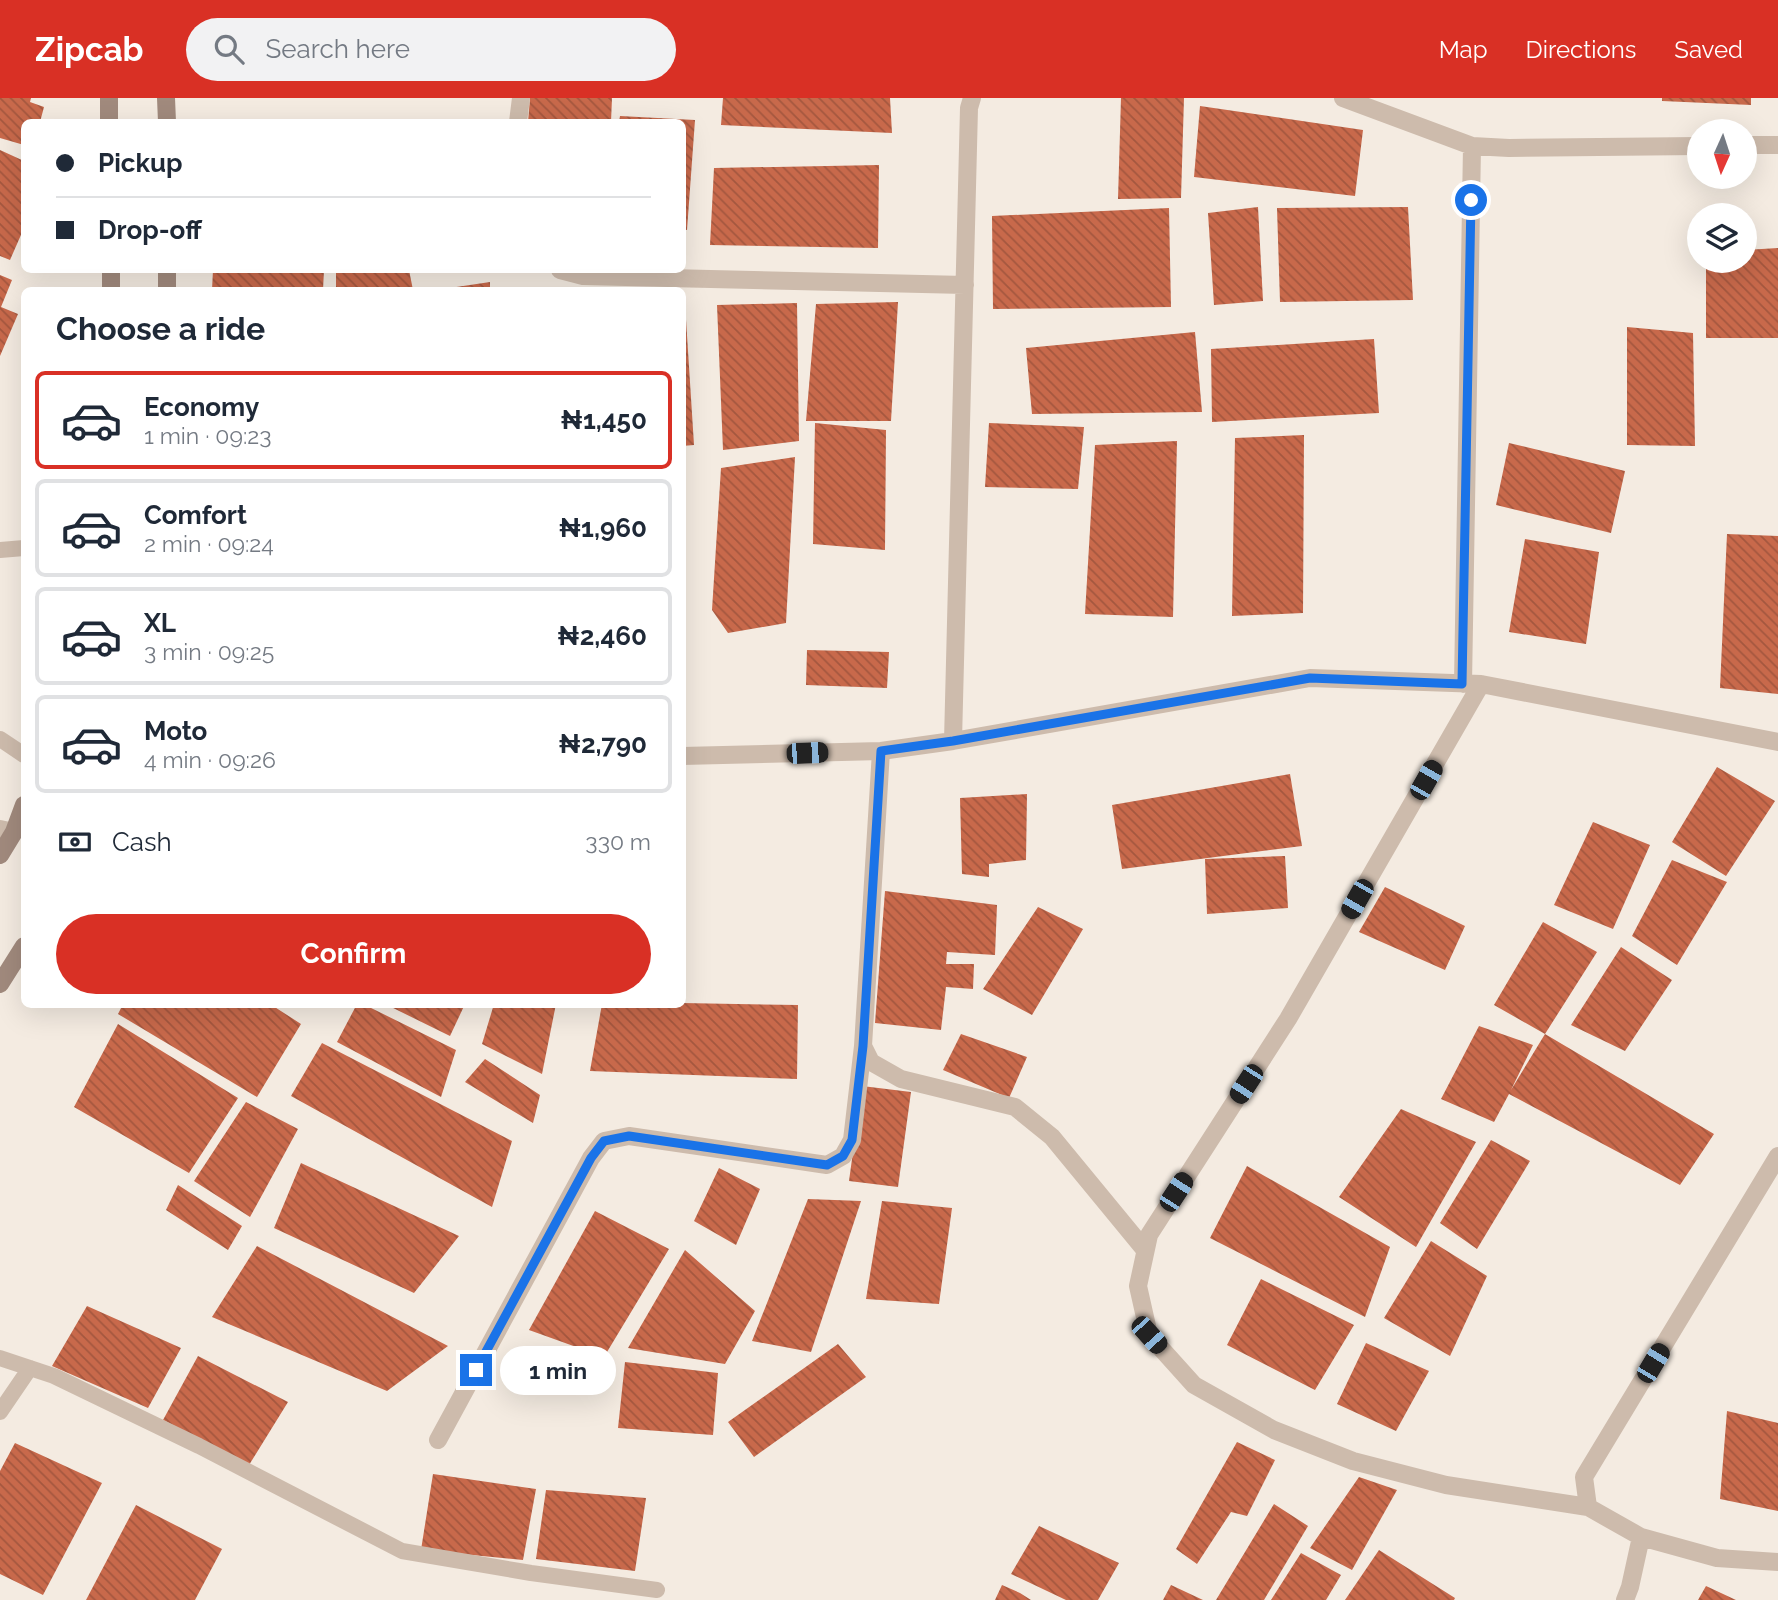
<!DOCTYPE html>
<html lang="en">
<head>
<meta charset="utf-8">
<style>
	body { margin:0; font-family:Raleway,sans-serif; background:#f2f2f3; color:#1f2937; height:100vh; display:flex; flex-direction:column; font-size:26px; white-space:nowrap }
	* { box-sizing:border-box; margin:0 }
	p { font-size:23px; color:#747a83 }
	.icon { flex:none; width:38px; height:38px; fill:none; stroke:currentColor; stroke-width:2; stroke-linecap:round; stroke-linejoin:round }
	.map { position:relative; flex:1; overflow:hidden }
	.panel { position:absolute; left:21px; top:189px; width:665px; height:721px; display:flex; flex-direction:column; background:#fff; border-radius:10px; box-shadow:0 7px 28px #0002 }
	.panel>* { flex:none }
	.top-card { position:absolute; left:21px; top:21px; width:665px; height:154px; border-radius:10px; box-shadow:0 7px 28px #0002; display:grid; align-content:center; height:154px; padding:0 35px; background:#fff }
	.needle { width:46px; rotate:183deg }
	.tools { position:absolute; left:1687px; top:21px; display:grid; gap:14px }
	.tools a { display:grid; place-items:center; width:70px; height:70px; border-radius:50%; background:#fff; box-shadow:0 7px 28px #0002; font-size:35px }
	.end { position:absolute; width:32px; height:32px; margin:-16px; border:9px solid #1a73e8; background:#fff; box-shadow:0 0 0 4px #fff }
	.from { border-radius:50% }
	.bubble { position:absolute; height:49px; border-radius:24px; background:#fff; box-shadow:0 7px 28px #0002; font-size:23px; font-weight:700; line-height:49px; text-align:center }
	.car { position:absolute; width:21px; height:42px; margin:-21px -10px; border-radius:9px; box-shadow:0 0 5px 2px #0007; background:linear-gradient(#222 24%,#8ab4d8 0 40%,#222 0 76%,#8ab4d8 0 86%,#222 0) }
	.top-card b { display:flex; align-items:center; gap:24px; height:66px; font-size:26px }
	.top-card b+b { border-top:2px solid #e0e1e3 }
	.top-card i { width:18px; height:18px; background:#1f2937 }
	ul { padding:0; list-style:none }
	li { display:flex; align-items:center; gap:21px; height:98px; margin:0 14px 10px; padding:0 21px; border:4px solid #e0e1e3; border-radius:10px }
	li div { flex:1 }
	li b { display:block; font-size:26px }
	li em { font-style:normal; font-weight:700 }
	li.selected { border-color:#d93025 }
	li>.icon { width:63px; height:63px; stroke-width:1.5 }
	h2 { padding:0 35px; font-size:32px; line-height:84px }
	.pay { display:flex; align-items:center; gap:18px; height:77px; padding:0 35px; font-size:26px }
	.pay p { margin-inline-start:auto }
	.cta { display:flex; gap:14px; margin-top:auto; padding:14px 35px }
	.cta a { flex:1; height:80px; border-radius:42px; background:#d93025; color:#fff; font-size:28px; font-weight:700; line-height:80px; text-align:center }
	header { display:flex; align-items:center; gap:42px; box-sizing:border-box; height:98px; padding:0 35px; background:#d93025; color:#fff }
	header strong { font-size:33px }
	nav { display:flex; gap:38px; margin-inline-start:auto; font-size:24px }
	.search { width:490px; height:63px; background:#f2f2f3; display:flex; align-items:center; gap:18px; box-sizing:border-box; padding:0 24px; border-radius:38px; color:#747a83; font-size:26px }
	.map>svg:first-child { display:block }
	.building { fill:url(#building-back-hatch) }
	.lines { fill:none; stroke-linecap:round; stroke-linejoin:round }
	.service { stroke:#cdbbac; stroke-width:16 }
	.minor { stroke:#cdbbac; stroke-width:18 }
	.secondary { stroke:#a18a7d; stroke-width:18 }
	.route { stroke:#1a73e8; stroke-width:9 }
</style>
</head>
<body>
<header>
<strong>Zipcab</strong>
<div class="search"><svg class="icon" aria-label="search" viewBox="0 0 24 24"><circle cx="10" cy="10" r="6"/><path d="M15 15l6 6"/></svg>Search here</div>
<nav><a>Map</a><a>Directions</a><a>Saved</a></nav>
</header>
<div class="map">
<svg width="1778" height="1502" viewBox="0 0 1778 1502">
	<defs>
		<pattern id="building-back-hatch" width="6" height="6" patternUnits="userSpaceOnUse" patternTransform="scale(1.75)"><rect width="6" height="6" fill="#c8694b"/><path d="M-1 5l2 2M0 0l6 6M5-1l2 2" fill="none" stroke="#a4573f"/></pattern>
	</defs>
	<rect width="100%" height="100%" fill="#f4ebe1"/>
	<path class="building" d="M0,0h31l-1,4 14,5 -4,15h-16v23l-24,-7z
		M530,0h82l-1,24h-83z
		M723,0h167l2,35 -171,-8z
		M1121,0h63l-3,100 -63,1z
		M1662,0h89v7l-89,-4z
		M1200,8l163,24 -8,66 -161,-19z
		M620,18l75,4 -8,110h-5v-108h-63z
		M0,52l24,11v67l-14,32 -10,-4z
		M879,67l-1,83 -168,-3 4,-77z
		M1258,109l5,94 -49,4 -6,-92z
		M1408,109l5,93 -133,2 -3,-94z
		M1169,110l2,99 -178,2 -1,-93z
		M1778,150v90h-72v-77h39v-11z
		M213,172h111l-1,20h-111z
		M336,172h73l4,20h-77z
		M0,177l12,5 -11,27 17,7 -18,42z
		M490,184v8h-47v-1z
		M898,204l-7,119h-85l10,-117z
		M797,205l2,138 -76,9 -6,-145z
		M682,206h3l9,141 -12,1z
		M1627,229l66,6 2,113 -68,-1z
		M1195,234l7,80 -170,2 -6,-66z
		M1374,241l5,74 -167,9 -1,-73z
		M815,325l71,7 -1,120 -72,-6z
		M989,325l95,4 -6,62 -93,-2z
		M1304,337l-1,178 -71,3 3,-178z
		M1177,343l-4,176 -88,-3 10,-169z
		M1509,345l116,28 -14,62 -115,-28z
		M685,354l1,79 -4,1v-79z
		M795,359l-9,166 -58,10 -16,-23 9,-142z
		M1727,436l51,2v158l-58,-6z
		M1525,441l74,13 -13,92 -77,-12z
		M807,552l82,2 -2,36 -81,-3z
		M1717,669l58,34 -49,75 -54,-34z
		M1290,676l12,72 -180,23 -10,-64z
		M1027,696l-1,66 -37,4v13l-27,-3 -2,-76z
		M1593,724l57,23 -37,84 -59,-24z
		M1285,758l3,52 -81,6 -2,-55z
		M1672,762l55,22 -50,83 -45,-29z
		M1385,789l80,39 -20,44 -86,-38z
		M885,793l112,14 -2,50 -48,-3 -1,12h28l-1,25 -27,-2 -5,43 -66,-7z
		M1038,809l45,22 -51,86 -49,-26z
		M1543,824l54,30 -52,82 169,100 -34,51 -171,-91 -15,28 -53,-23 38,-73 54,19 -22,45 34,-56 -51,-29z
		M1621,849l51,33 -47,71 -54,-26z
		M682,905l116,2 -1,74 -207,-8 12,-67z
		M123,906h147l31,20 -44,73 -139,-83z
		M357,906h6l93,46 -15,47 -104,-55z
		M385,906h80l-15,32z
		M494,906h62l-14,70 -60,-30z
		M118,926l120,74 -49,75 -115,-66z
		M961,936l66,23 -18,41 -66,-28z
		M322,945l190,98 -20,66 -201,-111z
		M485,961l55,36 -7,28 -68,-41z
		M862,988l49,6 -13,95 -49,-6z
		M246,1004l52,27 -48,88 -56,-36z
		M1401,1011l75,33 -60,105 -77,-50z
		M1491,1042l39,21 -53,88 -37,-26z
		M301,1065l158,73 -45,57 -140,-65z
		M1247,1068l143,81 -25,70 -155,-79z
		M719,1070l41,21 -24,56 -42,-24z
		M178,1087l64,41 -14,24 -62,-40z
		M808,1101l53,2 -50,151 -59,-11z
		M882,1103l70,7 -13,96 -73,-5z
		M595,1113l74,38 -65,108 -75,-27z
		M1431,1143l56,35 -37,80 -66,-38z
		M257,1148l191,100 -61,45 -175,-74z
		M685,1152l70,61 -30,53 -97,-16z
		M1261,1181l93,46 -39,65 -88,-45z
		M87,1208l94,42 -33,60 -96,-42z
		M1366,1245l63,28 -33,60 -59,-27z
		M838,1246l28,33 -112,80 -26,-35z
		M198,1258l90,46 -39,63 -86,-45z
		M625,1264l93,11 -5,62 -95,-7z
		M1727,1313l51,12v88l-58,-12z
		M1237,1344l38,18 -28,56 -16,-4 -34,52 -21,-15z
		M15,1345l87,40 -59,112 -43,-21v-103z
		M433,1376l103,15 -13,71 -102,-10z
		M1359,1379l38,13 -45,80 -42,-22z
		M546,1392l100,8 -11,73 -99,-12z
		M1274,1406l34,22 -44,74h-48z
		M136,1407l86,44 -27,51h-109z
		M1039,1428l80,37 -21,37h-32l-55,-26z
		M1379,1452l76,48 -1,2h-109z
		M1301,1455l40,22 -15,25h-55z
		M1002,1487l18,8 11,7h-36z
		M1171,1487l32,15h-40z
		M1706,1488l30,14h-38z"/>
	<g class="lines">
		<path class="service" d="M0,452l24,-2
			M0,641l24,16
			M0,1260l54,18 145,70 203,105 129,22 126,17
			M0,1314l30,-44"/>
		<path class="minor" d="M1343,0l129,48 37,2 190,-2
			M518,24l3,-24
			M1745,47h33
			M560,172l23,6 382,9
			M1463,586l9,-538
			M1481,586l-193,335 -139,216 -11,51 11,49 45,50 80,45 79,31 93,24 142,22
			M953,643l16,-633 3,-10
			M881,653l-18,295 8,16 30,17 114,28 37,30 93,113
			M682,658l199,-5 72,-10 357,-63 171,6 297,58
			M0,731l14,3
			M1778,1058l-194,321 4,30 53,30 76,21 61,4
			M438,1342l153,-282 13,-17 25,-5 198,29 16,-9 9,-16 11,-94
			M1625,1502l5,-13 11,-50"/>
		<path class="secondary" d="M109,0v24
			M166,0l1,24
			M111,172v20
			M167,172v20
			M0,757l14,-23 10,-27
			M0,886l24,-38"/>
	</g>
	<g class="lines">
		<path class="route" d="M476,1272l115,-212 13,-17 25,-5 198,29 16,-9 9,-16 11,-94 18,-295 72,-10 357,-63 152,6 9,-484"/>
	</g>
</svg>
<div class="tools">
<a><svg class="needle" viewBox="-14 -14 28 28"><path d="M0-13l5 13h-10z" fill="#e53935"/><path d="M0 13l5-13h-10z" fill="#747a83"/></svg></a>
<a><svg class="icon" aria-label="layers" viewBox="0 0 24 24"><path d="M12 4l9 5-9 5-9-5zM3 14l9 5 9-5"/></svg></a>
</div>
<i class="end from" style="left:1471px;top:102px"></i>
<i class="end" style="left:476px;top:1272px"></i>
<div class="bubble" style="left:500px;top:1248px;width:116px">1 min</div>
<i class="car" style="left:807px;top:655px;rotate:88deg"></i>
<i class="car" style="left:1426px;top:682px;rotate:30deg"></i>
<i class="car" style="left:1357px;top:801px;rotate:210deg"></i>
<i class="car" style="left:1246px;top:986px;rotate:213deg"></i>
<i class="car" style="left:1176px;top:1094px;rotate:33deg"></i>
<i class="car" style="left:1149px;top:1237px;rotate:138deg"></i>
<i class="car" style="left:1653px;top:1265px;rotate:31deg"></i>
<div class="top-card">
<b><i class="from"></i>Pickup</b>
<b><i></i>Drop-off</b>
</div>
<section class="panel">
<h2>Choose a ride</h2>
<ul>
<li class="selected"><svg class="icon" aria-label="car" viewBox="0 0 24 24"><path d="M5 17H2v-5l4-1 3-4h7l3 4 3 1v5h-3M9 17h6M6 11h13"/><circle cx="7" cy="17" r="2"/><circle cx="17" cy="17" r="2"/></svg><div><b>Economy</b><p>1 min · 09:23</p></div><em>₦1,450</em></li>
<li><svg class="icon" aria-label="car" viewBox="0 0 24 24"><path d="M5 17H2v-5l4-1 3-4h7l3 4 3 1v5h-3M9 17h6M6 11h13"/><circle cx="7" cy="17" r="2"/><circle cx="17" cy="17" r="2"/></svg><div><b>Comfort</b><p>2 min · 09:24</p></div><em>₦1,960</em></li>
<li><svg class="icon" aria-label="car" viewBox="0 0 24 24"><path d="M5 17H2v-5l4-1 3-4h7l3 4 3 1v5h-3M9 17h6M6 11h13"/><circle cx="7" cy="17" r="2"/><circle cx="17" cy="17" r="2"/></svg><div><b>XL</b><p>3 min · 09:25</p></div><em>₦2,460</em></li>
<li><svg class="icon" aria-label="car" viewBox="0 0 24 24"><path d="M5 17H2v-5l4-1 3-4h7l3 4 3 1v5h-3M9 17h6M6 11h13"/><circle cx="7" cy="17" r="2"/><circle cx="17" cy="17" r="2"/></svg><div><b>Moto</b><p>4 min · 09:26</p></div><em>₦2,790</em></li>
</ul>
<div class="pay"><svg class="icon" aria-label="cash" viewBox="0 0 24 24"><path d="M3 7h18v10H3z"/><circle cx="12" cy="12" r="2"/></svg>Cash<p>330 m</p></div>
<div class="cta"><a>Confirm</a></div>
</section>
</div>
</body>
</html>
